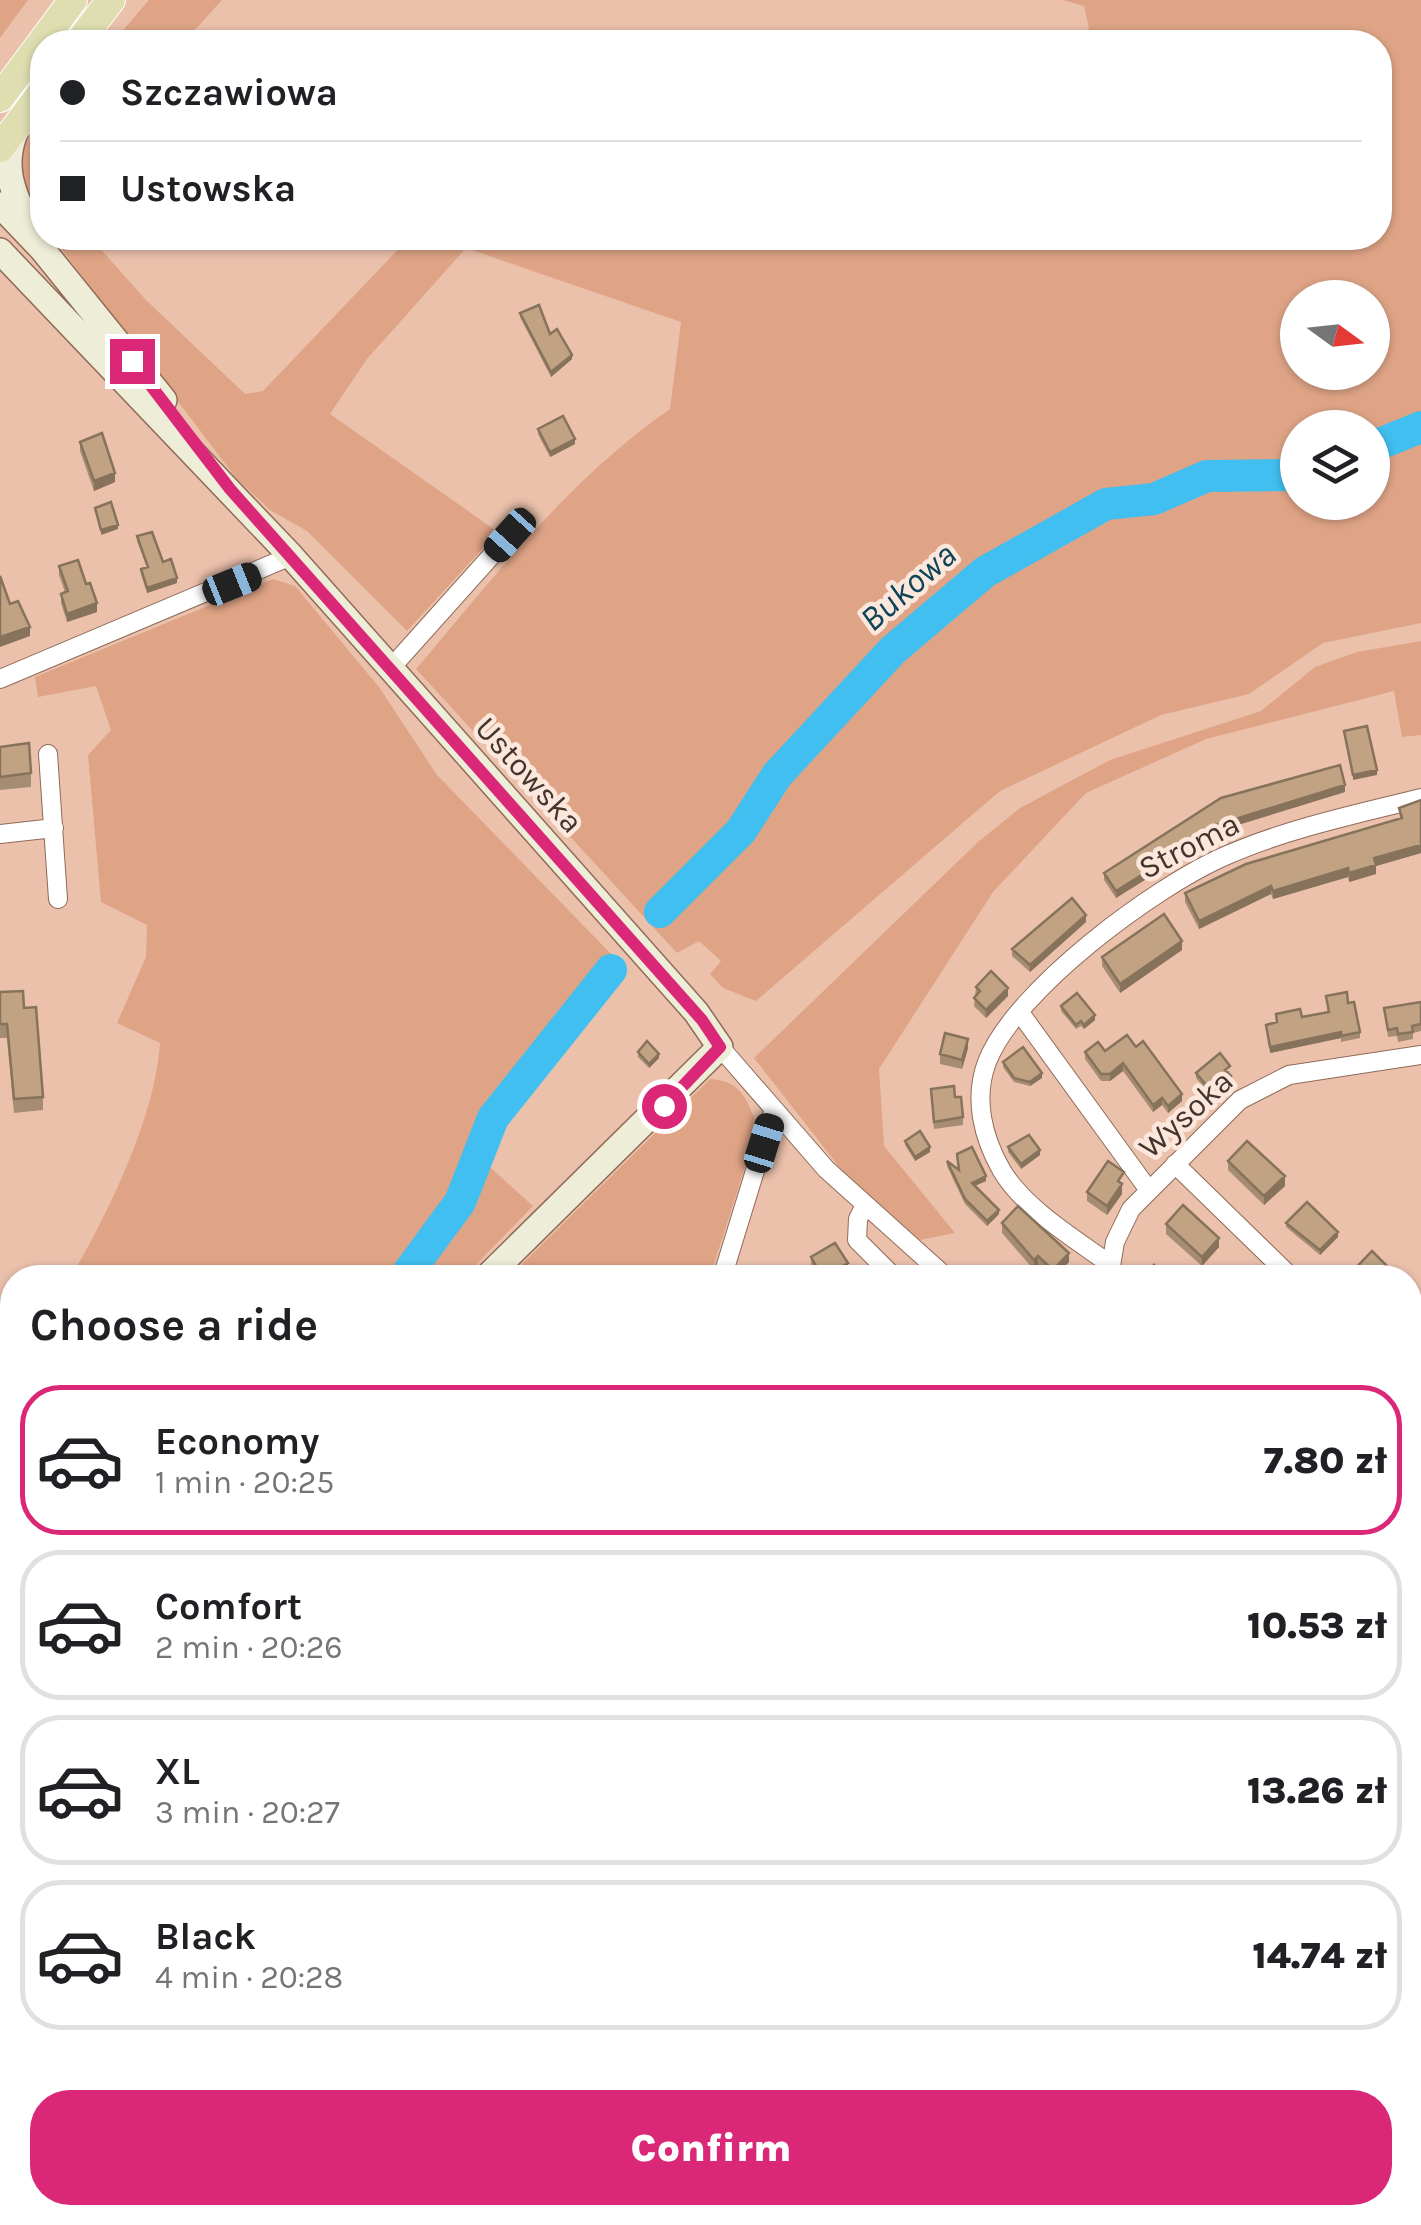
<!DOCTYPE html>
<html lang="en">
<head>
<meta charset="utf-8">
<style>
	body { margin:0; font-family:Karla,sans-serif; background:#f2f2f2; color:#202124; height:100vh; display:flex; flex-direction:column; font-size:38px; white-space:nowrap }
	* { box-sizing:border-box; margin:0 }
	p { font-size:32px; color:#757577 }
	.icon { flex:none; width:55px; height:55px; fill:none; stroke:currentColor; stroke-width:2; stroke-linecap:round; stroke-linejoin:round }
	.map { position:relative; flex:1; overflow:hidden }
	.drawer { position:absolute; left:0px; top:1265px; width:1422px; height:960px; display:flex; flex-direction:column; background:#fff; border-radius:40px 40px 0 0; box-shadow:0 2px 8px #0004 }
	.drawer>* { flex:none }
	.banner { position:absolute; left:30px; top:30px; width:1362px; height:220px; border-radius:40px; box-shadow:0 2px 8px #0004; display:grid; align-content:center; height:220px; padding:0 30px; background:#fff }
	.needle { width:65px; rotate:105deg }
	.buttons { position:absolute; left:1280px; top:280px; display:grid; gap:20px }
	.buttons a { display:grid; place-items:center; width:110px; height:110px; border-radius:50%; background:#fff; box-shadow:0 2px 8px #0004; font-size:50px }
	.end { position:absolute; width:45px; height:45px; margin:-22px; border:12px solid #db2777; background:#fff; box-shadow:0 0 0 5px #fff }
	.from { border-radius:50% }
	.car { position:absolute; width:30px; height:60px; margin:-30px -15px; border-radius:12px; box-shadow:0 0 8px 2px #0007; background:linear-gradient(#222 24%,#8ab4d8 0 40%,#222 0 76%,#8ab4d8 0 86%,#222 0) }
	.banner b { display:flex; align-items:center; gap:35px; height:95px; font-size:38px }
	.banner b+b { border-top:2px solid #e0e0e0 }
	.banner i { width:25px; height:25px; background:#202124 }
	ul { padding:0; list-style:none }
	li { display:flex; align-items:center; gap:30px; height:150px; margin:0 20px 15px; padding:0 10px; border:5px solid #e0e0e0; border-radius:40px }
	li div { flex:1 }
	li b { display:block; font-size:38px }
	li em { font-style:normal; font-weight:800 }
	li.selected { border-color:#db2777 }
	li>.icon { width:90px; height:90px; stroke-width:1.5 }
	h2 { padding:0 30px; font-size:45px; line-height:120px }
	.primary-button { display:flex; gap:20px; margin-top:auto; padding:20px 30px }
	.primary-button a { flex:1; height:115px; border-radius:40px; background:#db2777; color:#fff; font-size:40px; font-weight:800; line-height:115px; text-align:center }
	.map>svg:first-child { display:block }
	.green { fill:#dfa486; fill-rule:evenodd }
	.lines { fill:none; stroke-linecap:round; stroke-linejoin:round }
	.river { stroke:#40bff0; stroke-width:32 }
	.street-casing { stroke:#906b58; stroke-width:20 }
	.secondary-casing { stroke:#906b58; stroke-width:28 }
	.primary-casing { stroke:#fff; stroke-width:30 }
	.street { stroke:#fff; stroke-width:18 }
	.secondary { stroke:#eeeed8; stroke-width:25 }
	.primary { stroke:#dedeb1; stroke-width:28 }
	.rail { stroke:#95796a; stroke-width:5; stroke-dasharray:15 8; stroke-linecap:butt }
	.wall { fill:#a68c72 }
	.shaded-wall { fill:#87725c }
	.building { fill:#c1a384; stroke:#87725c; stroke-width:2.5 }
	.route { stroke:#db2777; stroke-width:12 }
	.labels { text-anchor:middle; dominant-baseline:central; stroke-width:9; stroke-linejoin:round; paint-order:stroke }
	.street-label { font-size:32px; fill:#44342b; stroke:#fce7dc }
	.water-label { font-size:35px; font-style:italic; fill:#0e4458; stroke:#fce7dc }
</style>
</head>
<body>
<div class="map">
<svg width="1421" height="2225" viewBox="0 0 1421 2225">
	<rect width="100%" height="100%" fill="#ebc1ac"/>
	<path class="green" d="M0,0h28l-28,38z
		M149,0h73l-38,42h-71z
		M1063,0h358v623l-98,20 -74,51 -88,21 -161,76 -244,210 -33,-13 -13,-14 11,-13 -22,-20 -22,12 -261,-284c79,-93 153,-190 254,-260l11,-87 -215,-74 -99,111 -37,55 168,118 -91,99 -100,-100 -37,-21 -33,-31 -184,-241h38l54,61 100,95 18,-3 146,-153h250l31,9 130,-3 20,-6h540v-196h-299l8,-14 -5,-22zM1298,298h74v74h-74zM1298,428h74v74h-74z
		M42,118v105c-28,-36 -29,-70 0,-105z
		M273,579l22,7 84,101 58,88 178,183 -127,157 -16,36 61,55 -69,71h-393c37,-64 84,-159 89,-234l-43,-20 29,-66 1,-32 -46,-23 -13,-147 23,-25 -15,-44 -58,11 -3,-20z
		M1421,641v94l-19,2 -8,-46 -188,48 -120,54 -93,99 -114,177 5,77 71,87 -35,7 -76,-67 -90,-115 224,-216 42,-34 90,-48 151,-49 54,-44 42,-15z
		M710,1079c32,2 36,20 48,47l-48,151h-201z
		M12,1358v411l-12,15v-410z
		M12,2026v94l-12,4v-95z
		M912,2212l11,13h-333l-20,-12z"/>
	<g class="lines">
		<path class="river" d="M1372,447l49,-20
			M660,912l81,-81 36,-56 116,-125 92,-78 121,-68 48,-5 53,-23 91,-1
			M404,1278l56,-76 33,-84 118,-148
			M0,1712l12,-14"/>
		<defs>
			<path id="street" d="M390,669l120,-134
				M0,679l291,-123
				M48,754l10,145
				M0,834l54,-6
				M1021,1014l127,175
				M720,1047l106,122 121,109
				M1175,1164l117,114
				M865,1205l-7,14 -1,21 38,38
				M1111,1265c-36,-26 -86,-56 -109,-94 -19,-33 -29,-72 -15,-109 28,-72 167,-175 238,-206 61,-27 131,-42 196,-58
				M1110,1272l5,-30 16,-33 109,-109 49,-25 132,-20
				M722,1278l52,-169
				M1410,1364l11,-3
				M1410,1443l11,15
				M1410,1693l11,10
				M1410,1995l11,1
				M1410,2073l11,11
				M921,2212l12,13"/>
			<path id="secondary" d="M17,128c-16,35 -6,62 11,95
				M0,205l42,44 122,151
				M0,251l291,305 405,456 24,35 -234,231
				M0,1804l12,-16"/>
			<path id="primary" d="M79,42l32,-42
				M0,98l73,-98
				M0,148l42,-56"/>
		</defs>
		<use href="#street" class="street-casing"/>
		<use href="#secondary" class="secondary-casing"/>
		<use href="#primary" class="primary-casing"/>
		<use href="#street" class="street"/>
		<use href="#secondary" class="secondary"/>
		<use href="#primary" class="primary"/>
		<path class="rail" d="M1410,1728l11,-3
			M1410,1751l11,-4
			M1410,1766l11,-3
			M1410,1861h11
			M0,2149l12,-3
			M0,2178l12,-3"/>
	</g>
	<path class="wall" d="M520,313l52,46 -21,18 -31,-60z
		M538,429l37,15 -25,13 -12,-23z
		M80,442l35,40 -21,9 -14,-40z
		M137,536l26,26 14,21 -30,10 -6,-19v-5l6,-2 -10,-26z
		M59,566l38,46 -30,10 -6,-19v-9l4,-2 -6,-17z
		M0,747l31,26v14l-31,3z
		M1345,792l-130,40v4l-99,62 -12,-18v-7l117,-75z
		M1421,800v53l-45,13v8l-27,8 -1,-5 -75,22 -2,-5 -72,35 -14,-27v-9l215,-74 -1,-11z
		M1086,922l-56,50 -18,-16v-7z
		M1182,950l-62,43 -18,-27v-9z
		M976,987l32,9 -22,22 -12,-12z
		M0,992l24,16 19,89v13l-29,3 -7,-75h-7z
		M1326,996l22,7 12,29v6l-19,4v-4l-71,15 -4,-28 10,-2v-9l26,3 26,-5z
		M1421,1002v29l-8,2v6l-15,3 -1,-6 -9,1 -4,-29z
		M1061,1006l34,14 -11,9 -3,-3 -5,3 -15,-18z
		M1136,1047l46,54 -14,12 -6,-8 -9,7 -30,-41 -13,10h-9l-16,-22v-7z
		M968,1048l-6,21 -22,-5v-10z
		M638,1052l21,6 -10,10 -11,-11z
		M1003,1062l39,16 -12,8 -16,-4 -11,-15z
		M1230,1071l-2,1 3,9 -19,16 -16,-19v-5z
		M931,1089l32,28v8l-29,4z
		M905,1141l25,11 -15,9 -10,-16z
		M1008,1147l32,8 -19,14 -13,-17z
		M947,1161l11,9 28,11 -11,5 24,28 -12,12 -22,-22 -18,-38z
		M1228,1161l57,25 -21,19 -36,-35z
		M1124,1182l-2,2v10l-15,21 -20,-14v-9z
		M1002,1223l67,39 -14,16h-4l-13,-13 -4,5 -32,-37z
		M1286,1223l52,14 -18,18 -34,-28z
		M1166,1224l53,23 -17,19 -36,-32z
		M811,1257l37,16 -9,5h-21l-7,-12z
		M1410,1933h11v22l-11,-1z
		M1421,2203v22h-3l-2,-2v-16z
		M1271,2212h109l-13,13h-83z"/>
	<path class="shaded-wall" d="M572,355v4l-21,18v-5z
		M575,439v5l-25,13v-5z
		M115,473v9l-21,9v-10z
		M118,525v4l-17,6v-5z
		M177,578v5l-30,10v-5z
		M97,603v9l-30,10v-8z
		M30,627v9l-30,11v-10z
		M1377,770v5l-24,5v-5z
		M1345,785v7l-130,40v4l-99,62v-7l97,-65z
		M1421,844v9l-45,13v8l-27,8v-9l25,-15z
		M1348,868v9l-75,22v-8z
		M1271,886v8l-72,35v-8z
		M1086,915v7l-56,50v-7z
		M1182,941v9l-62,43v-9z
		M1008,988v8l-22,22v-8z
		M1095,1015v5l-11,9v-4z
		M1341,1032v6l-71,15v-6z
		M968,1039v9l-6,21v-9z
		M659,1054v4l-10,10v-4z
		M1123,1063v8l-13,10v-7z
		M1042,1073v5l-12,8v-4z
		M1231,1076v5l-19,16v-5z
		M1182,1094v7l-14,12v-7z
		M1162,1098v7l-9,7v-7z
		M930,1147v5l-15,9v-4z
		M1040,1150v5l-19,14v-5z
		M986,1176v5l-14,6v-4z
		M1285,1176v10l-21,19v-9z
		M1122,1184v10l-15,21v-9z
		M999,1210v4l-12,12v-5z
		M1338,1232v5l-18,18v-5z
		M1219,1238v9l-17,19v-9z
		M1069,1253v9l-16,16v-8z
		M1038,1256v9l-4,5v-10z
		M848,1263v10l-9,5h-15z
		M1421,1314v9l-11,9v-9z
		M1421,1510v9l-11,11v-10z
		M1361,2212h19l-13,13h-20z"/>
	<path class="building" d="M539,305l11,29 7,-5 15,26 -21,17 -31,-59z
		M563,416l12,23 -25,13 -12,-23z
		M102,433l13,40 -21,8 -14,-39z
		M111,502l7,23 -17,5 -6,-22z
		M152,532l11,30 8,-3 6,19 -30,10 -6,-19 7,-2 -11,-31z
		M78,560l8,24 4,-1 7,20 -30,11 -6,-20 7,-3 -9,-25z
		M0,576l10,28 8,-3 12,26 -30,10z
		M1367,726l10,44 -24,5 -9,-44z
		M29,743l2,30 -31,4v-30z
		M1340,765l5,20 -132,41 2,3 -99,62 -12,-18 117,-75z
		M1421,800v45l-47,13 2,7 -27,8 -1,-5 -75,23 -2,-5 -72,35 -14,-28 61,-29 156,-46 -3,-10z
		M1072,898l14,17 -56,50 -18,-16z
		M1164,914l18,27 -62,43 -18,-27z
		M991,971l17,17 -22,22 -12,-12 6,-7 -4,-4z
		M23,991l1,17 12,-1 7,90 -29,2 -7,-75h-7v-32z
		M1347,992l1,11 6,-1 6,30 -19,4v-4l-71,15 -4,-22 11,-3 -1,-8 24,-5 2,8 27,-5 -3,-16z
		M1077,993l18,22 -11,10 -3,-4 -5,4 -15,-19z
		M1421,1002v22l-9,2 1,6 -15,2 -1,-6 -9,2 -4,-22z
		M945,1033l23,6 -6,21 -22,-6z
		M1127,1035l9,12 7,-6 39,53 -14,12 -6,-8 -9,7 -30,-42 -13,11h-9l-16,-22 13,-10 7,9z
		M647,1041l12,13 -10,10 -11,-12z
		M1023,1047l19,26 -12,9 -16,-4 -11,-16z
		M1220,1053l10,13 -5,4 6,6 -19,16 -16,-19z
		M954,1086l1,11h6l2,20 -29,5 -3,-33z
		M920,1131l10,16 -15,10 -10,-16z
		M1029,1135l11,15 -19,14 -13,-17z
		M1247,1141l38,35 -21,20 -36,-35z
		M972,1147l14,29 -14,7 27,27 -12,11 -22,-22 -18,-38 12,9 -2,-16z
		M1108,1161l16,11 -6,9 4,3 -15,22 -20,-14z
		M1307,1202l31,30 -18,18 -34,-27z
		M1183,1205l36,33 -17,19 -36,-33z
		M1018,1206l51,47 -16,17 -15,-14 -4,4 -32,-37z
		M835,1243l13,20 -25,15 -12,-21z
		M1372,1251l20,20 -6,7h-38l-1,-1z
		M1154,1265l13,13h-23z
		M1410,1295l11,14v5l-11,9z
		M1410,1497l11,11 -11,12z
		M1410,1933h11v17h-11z
		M1421,2036v14l-8,-8z
		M1160,2212h54l11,13h-78z
		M1290,2212h71l-14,13h-44z"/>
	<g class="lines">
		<path class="route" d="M132,361l98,128 472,531 18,27 -56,59"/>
	</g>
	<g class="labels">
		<g class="street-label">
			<text transform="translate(529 775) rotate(48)">Ustowska</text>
			<text transform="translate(1189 846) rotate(-27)">Stroma</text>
			<text transform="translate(1186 1114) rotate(-42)">Wysoka</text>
		</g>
		<g class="water-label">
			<text transform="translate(908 587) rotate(-41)">Bukowa</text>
		</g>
	</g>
</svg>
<div class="buttons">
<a><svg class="needle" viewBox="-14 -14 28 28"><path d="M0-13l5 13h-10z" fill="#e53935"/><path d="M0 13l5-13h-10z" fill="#757577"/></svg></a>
<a><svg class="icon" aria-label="layers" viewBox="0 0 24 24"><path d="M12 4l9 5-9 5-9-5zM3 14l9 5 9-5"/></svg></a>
</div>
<i class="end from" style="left:664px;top:1106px"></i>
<i class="end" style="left:132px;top:361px"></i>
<i class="car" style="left:510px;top:535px;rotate:222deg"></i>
<i class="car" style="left:232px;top:584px;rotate:68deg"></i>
<i class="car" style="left:764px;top:1143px;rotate:17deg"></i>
<div class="banner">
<b><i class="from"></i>Szczawiowa</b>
<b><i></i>Ustowska</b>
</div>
<section class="drawer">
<h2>Choose a ride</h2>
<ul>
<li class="selected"><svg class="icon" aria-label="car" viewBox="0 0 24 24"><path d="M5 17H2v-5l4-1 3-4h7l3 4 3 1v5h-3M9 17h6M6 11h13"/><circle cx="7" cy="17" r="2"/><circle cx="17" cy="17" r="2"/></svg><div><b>Economy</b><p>1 min · 20:25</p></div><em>7.80 zł</em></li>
<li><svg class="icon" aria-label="car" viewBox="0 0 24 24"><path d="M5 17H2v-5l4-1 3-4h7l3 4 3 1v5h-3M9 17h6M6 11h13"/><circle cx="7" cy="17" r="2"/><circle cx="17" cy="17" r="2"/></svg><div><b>Comfort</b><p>2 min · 20:26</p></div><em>10.53 zł</em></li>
<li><svg class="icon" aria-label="car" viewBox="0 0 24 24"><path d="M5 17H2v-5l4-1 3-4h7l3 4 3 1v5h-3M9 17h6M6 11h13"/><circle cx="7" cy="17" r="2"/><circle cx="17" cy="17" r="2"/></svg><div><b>XL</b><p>3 min · 20:27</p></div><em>13.26 zł</em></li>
<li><svg class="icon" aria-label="car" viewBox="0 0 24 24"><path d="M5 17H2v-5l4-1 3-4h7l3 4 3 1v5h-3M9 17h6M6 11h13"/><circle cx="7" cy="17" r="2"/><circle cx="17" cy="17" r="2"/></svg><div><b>Black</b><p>4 min · 20:28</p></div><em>14.74 zł</em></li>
</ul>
<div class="primary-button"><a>Confirm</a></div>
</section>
</div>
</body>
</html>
